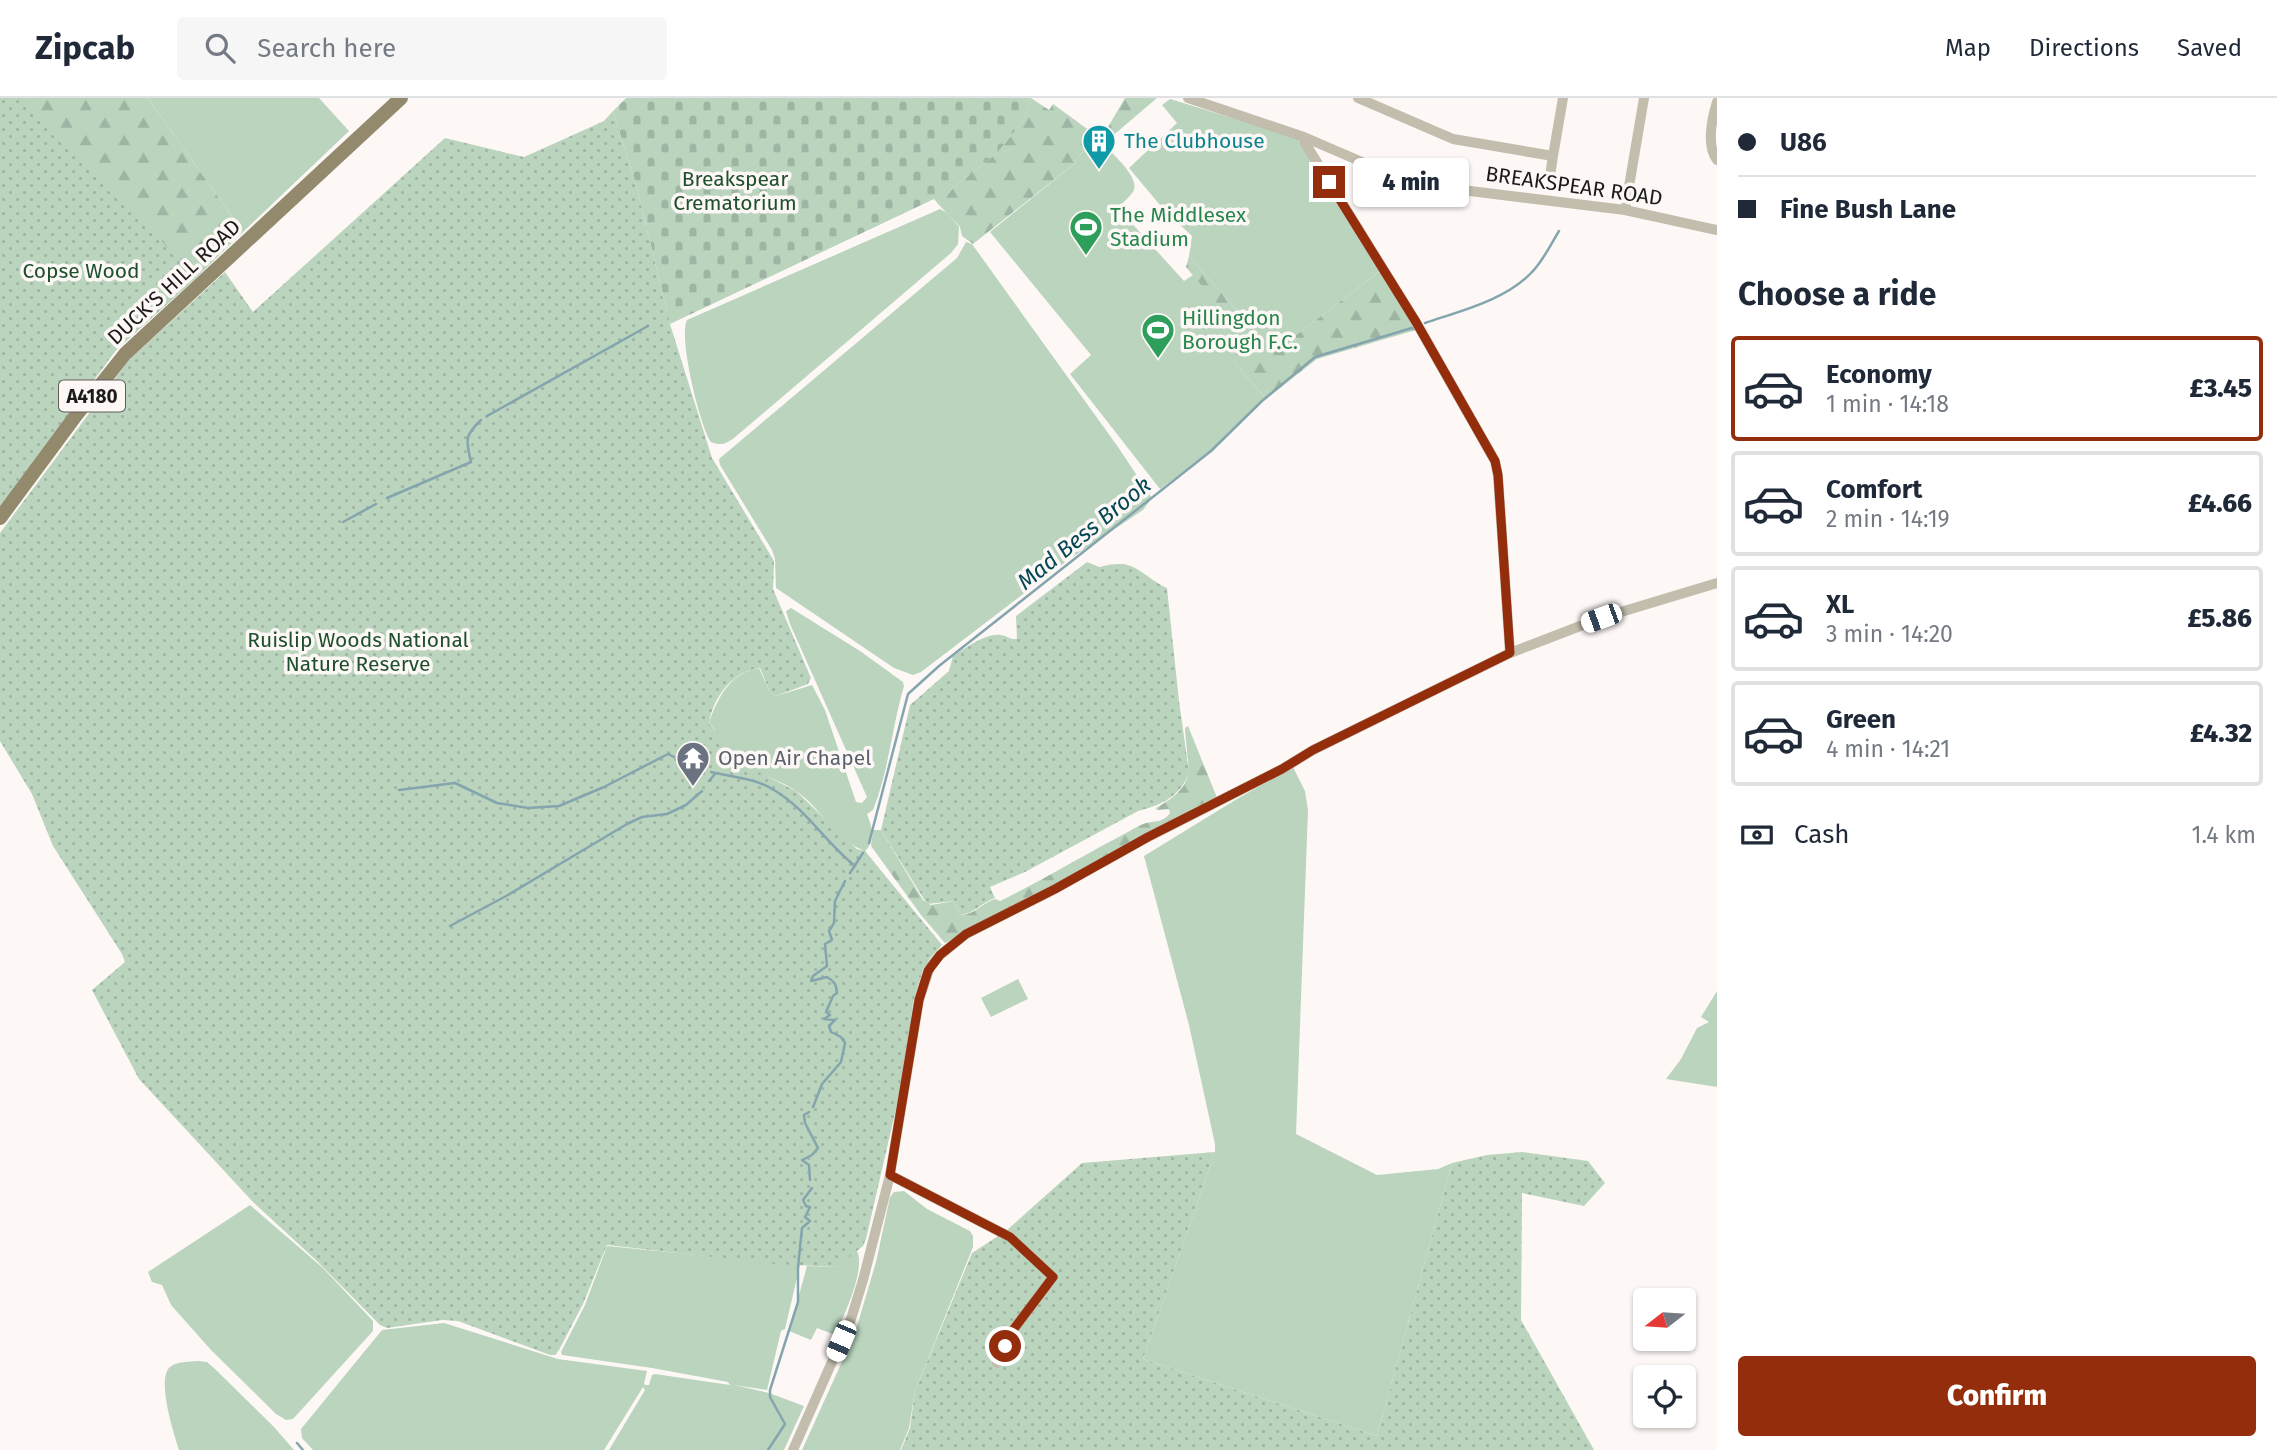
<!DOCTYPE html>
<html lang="en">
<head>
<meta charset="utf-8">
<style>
	body { margin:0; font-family:"Fira Sans",sans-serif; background:#f6f6f7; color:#1f2937; height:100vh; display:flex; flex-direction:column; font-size:26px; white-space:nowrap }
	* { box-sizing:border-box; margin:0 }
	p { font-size:23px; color:#747a83 }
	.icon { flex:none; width:38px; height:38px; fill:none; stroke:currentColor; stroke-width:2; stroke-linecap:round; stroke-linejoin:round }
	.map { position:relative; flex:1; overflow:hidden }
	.panel { display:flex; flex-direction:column; background:#fff; width:560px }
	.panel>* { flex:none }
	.guide { display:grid; align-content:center; height:154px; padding:0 21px; background:#fff }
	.needle { width:46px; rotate:253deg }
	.fabs { position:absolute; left:1633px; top:1190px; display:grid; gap:14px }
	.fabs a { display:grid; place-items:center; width:63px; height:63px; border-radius:7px; background:#fff; box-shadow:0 2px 5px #0004; font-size:35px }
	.end { position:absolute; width:32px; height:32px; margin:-16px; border:9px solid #942d0b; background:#fff; box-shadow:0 0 0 4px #fff }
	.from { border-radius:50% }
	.bubble { position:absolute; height:49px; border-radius:7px; background:#fff; box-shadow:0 2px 5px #0004; font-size:23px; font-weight:800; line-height:49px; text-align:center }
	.car { position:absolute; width:21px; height:42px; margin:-21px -10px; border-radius:9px; box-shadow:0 0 5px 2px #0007; background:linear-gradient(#fff 24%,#345 0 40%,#fff 0 76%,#345 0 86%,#fff 0) }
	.guide b { display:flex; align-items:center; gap:24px; height:66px; font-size:26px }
	.guide b+b { border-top:2px solid #e0e1e3 }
	.guide i { width:18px; height:18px; background:#1f2937 }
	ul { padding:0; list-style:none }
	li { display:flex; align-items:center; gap:21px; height:105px; margin:0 14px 10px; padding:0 7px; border:4px solid #e0e1e3; border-radius:7px }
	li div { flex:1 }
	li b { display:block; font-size:26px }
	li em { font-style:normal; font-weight:800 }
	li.active { border-color:#942d0b }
	li>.icon { width:63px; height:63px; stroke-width:1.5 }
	h2 { padding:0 21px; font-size:32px; line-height:84px }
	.pay { display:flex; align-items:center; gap:18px; height:77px; padding:0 21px; font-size:26px }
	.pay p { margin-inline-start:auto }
	.cta { display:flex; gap:14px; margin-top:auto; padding:14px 21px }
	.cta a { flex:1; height:80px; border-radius:7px; background:#942d0b; color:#fff; font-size:28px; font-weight:800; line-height:80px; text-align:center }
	header { display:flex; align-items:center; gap:42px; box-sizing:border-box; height:98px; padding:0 35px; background:#fff; border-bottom:2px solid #e0e1e3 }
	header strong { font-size:33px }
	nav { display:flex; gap:38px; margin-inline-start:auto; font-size:24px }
	.search { width:490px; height:63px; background:#f6f6f7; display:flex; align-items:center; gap:18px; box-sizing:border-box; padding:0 24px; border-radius:7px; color:#747a83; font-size:26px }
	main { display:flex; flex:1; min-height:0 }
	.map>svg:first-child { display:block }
	.grass { fill:#bad4be }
	.forest { fill:url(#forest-firs) }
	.cemetery { fill:url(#cemetery-stones) }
	.park { fill:url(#park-dots) }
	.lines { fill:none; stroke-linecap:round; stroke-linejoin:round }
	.stream { stroke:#85a5ae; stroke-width:2.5 }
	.minor { stroke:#c2bdad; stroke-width:10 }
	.major { stroke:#93896c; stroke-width:14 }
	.route { stroke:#942d0b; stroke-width:9 }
	.labels { text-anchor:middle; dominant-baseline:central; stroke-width:7; stroke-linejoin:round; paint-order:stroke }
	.shield { fill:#fdf8f6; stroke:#605d5c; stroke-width:2 }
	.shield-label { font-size:19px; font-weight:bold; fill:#1c1a1a }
	.culture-label { font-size:21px; fill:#0d838f; stroke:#fdf8f6; text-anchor:start }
	.park-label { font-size:21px; fill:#1e502d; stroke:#fdf8f6 }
	.street-label { font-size:21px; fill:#1c1a1a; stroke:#fdf8f6 }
	.leisure-label { font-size:21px; fill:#27864d; stroke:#fdf8f6; text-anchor:start }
	.worship-label { font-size:21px; fill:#5b616d; stroke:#fdf8f6; text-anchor:start }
	.water-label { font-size:23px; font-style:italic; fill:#044856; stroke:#fdf8f6 }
</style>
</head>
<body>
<header>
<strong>Zipcab</strong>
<div class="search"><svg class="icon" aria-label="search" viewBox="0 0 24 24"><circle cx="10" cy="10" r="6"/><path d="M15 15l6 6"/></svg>Search here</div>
<nav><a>Map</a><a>Directions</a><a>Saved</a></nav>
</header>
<main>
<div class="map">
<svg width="1717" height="1352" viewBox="0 0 1717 1352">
	<defs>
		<pattern id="forest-firs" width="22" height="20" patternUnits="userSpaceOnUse" patternTransform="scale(1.75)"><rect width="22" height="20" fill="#bad4be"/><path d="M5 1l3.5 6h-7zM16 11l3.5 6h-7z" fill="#9fb5a3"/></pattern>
		<pattern id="cemetery-stones" width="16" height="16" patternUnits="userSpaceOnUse" patternTransform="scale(1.75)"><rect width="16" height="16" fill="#bad4be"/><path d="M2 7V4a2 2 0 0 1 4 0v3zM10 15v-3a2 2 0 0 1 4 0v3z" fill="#9fb5a3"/></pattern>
		<pattern id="park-dots" width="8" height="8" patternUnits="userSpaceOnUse" patternTransform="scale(1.75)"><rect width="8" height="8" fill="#bad4be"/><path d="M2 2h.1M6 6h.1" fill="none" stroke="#9fb5a3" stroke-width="1.8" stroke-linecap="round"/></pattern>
	</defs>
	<rect width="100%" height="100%" fill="#fdf8f6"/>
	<path class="grass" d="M148,0h171l30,33 -106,101z
		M1170,1l128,39 82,133 -85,65 -30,6 -76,-86 3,-20 -27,-25 -36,-43 48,-45 -15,-18z
		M1103,46c9,9 36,33 31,46 -3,6 -12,13 -16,18l66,73 9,-6 57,69 -16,12 1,7 30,35 -54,53 -51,38 -90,-115 21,-19 -101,-123 84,-68c5,-12 17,-18 29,-20z
		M940,111l7,4 12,14 -1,17 -7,9 -217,185c-8,6 -13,8 -23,4 -11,-16 -33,-105 -24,-122z
		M966,144l6,2 146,203 34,51 -9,12 -75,50 -147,112 -8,3 -19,-7 -118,-80 -1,-29 -3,-9 -52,-85 -1,-6 238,-201z
		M791,510l69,43 43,31 1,4c-12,41 -15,84 -31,124l-6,4c5,12 9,27 -2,37 -28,-10 -45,-44 -69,-60 -16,-11 -37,-16 -54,-27 -4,-2 -28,-36 -33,-42 10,-26 21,-49 50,-54l11,24 6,4 36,-11 13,25 31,92 6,1 5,-6 -77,-173 -4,-13z
		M1293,669l12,24 3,19 -12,324 81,41 61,-6 14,-6 -75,273 -234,-77 72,-207v-8l-26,-119 -45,-169 93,-57z
		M1018,881l10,20 -37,18 -10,-19z
		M1717,893v96l-51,-8 15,-20 16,-31 12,-6 -8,-5z
		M904,1093l23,18 43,22 3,5v11l-58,144 -6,37 -9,22h-98l53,-117 21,-71 14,-65 4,-5z
		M250,1107l73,63 50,53v10l-80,88 -7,1 -10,-6 -65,-64 -40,-45 -9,-20 -10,-3 -4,-10z
		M607,1148l193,19 -15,64 -4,2 -14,59 -33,-5 35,8 35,13 -20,44h-175l36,-60 -2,-3 -39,63h-291l-11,-12 -1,-9 81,-99 62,-7 114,36 89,12 -3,13 2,1h3l3,-10 3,-1 75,11 -2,-3 -76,-14 -90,-13 -1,-3 24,-47z
		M857,1153c9,18 -13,65 -22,84l-18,-7 -6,12 -22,-9 18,-65 30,1 6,-8z
		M198,1263l9,1 7,6 60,59 20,23h-115c-5,-16 -23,-71 -9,-83 7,-6 19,-5 28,-6z"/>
	<path class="forest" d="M0,0h148l95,134 -48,47 -79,71 -116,157z
		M1031,0l18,12 4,-6 48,35 24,-41h32l-54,46c-12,2 -24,8 -29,20l-101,80 -11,-8 -2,-9 -21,-22 14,-17 45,-36 27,-34z
		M1189,158l76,86 30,-6 85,-65 36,59 -99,29 -51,40 -31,-36 -2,-6 16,-14 -63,-76z
		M1188,628l30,74 -43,21 -230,122 -24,-28 -50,-69 2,-16h8l42,70 8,5 23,-4 6,14c13,1 22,-12 35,-16l5,2c43,-21 84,-46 126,-68 6,-3 13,-8 20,-10 10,-2 18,-1 24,-10l-1,-4 -12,1 -1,-2c44,-25 31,-38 29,-80z"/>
	<path class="cemetery" d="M626,0h405l-6,20 -27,34 -45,36 -14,17 -5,-6 -264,125 -33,-136 -24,-77z"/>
	<path class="park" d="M0,0h26l95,97 74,84 -79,71 -116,157z
		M613,13l24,77 33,136 42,134 62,103 -1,28 38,89 -3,6 -32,12 -6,-4 -10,-24c-28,3 -47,30 -51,55l23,27 7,12 57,29 49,47 12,11 8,2 77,94 -12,13 -7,12 -10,33 -9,71 -38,165 -3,7 -26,21 -61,-3 -169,-19 -24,59 -24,46 -4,5h-5l-92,-34 -16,-1 -55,8 -7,-3 -63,-64 -64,-59 -114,-123 -47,-89 33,-28 -3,-8 -69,-108 -21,-52 -32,-53v-208l128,-172 97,-89 28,40 192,-174 79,19 80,-36z
		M1087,464l12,5c37,-10 38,6 68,21l12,113 10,71c-8,24 -27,33 -51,39l-113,61 -35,15 5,11c-12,4 -22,16 -35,17l-6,-14 -27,3 -46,-74 29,-125 39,-34 4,-15c13,-8 32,-23 48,-21 7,1 9,5 16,4l-1,-23z
		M1215,1054l-72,207 234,77 75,-273 35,-8 35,-3 66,9 17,22 -21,23 -62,-13 -1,127 73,130h-693l9,-22 5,-37 57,-138 34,-22 76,-68z"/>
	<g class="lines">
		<path class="stream" d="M1425,225c35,-12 81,-23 107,-51 11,-11 19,-28 27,-41
			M487,318l161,-90
			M387,400l84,-36c-5,-22 -7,-26 10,-42
			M343,424l33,-18
			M684,665l19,7
			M711,674c21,5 44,6 63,18 32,19 52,53 81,76
			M709,683l6,-7
			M399,692l56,-7 42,20 31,5 31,-2 45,-19 64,-33 6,3
			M869,745l39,-149 31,-28 272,-215 51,-50 53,-44 97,-29
			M850,775l13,-20
			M450,828l58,-31 119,-71 15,-7 25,-3 19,-9 16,-14
			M813,1009l9,-23 19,-22 4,-19 -4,-6 -10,-5 -2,-6 6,-6 -11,-1 6,-4 -4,-3 7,-16 4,-3c0,-8 -3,-12 -10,-16l-16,4 2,-5 14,-10 -2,-22 7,-4 -3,-9 5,-8 1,-22 10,-20
			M809,1014l-5,3 1,8 13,25 -6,7 -10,5 7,5 1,15
			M297,1345l6,7
			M768,1352l17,-26 -15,-27v-7l28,-88v-35l4,-39 8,-7 -5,-4 5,-10 -4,-1 -3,-6 9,-12"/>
		<path class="minor" d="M1188,0l116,39 109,47 212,26 92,20
			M1358,0l95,41 100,17 10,-58
			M1717,4c-5,16 -11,44 0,58
			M1304,39l1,6 111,179 79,139 3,15 12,177
			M1550,78l3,-20
			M1625,112l19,-112
			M890,1077l120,62 43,40 -40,53 -16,33
			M793,1352l58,-131 12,-39 27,-105 29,-175 11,-33 10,-12 26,-21 89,-45 93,-52 134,-68 31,-19 197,-97 91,-35 116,-35"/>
		<path class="major" d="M0,420l74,-100 51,-64 276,-256"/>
	</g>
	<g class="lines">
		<path class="route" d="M1005,1248l8,-16 40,-53 -43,-40 -120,-62 29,-175 9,-29 12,-16 26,-21 89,-45 93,-52 134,-68 31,-19 197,-97 -12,-178 -3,-14 -79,-139 -87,-140"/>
	</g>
	<defs>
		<symbol id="building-pin" viewBox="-11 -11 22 30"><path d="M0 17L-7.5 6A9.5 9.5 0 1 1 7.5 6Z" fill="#0f9aa8" stroke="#fdf8f6"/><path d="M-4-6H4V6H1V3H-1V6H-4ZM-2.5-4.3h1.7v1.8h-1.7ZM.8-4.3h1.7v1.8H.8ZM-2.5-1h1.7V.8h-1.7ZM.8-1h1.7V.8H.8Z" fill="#fff"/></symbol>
		<symbol id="stadium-pin" viewBox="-11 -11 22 30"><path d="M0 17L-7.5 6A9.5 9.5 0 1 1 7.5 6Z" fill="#2e9e5b" stroke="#fdf8f6"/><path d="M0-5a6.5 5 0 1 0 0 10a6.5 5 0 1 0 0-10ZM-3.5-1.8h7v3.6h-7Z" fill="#fff"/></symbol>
		<symbol id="temple-pin" viewBox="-11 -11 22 30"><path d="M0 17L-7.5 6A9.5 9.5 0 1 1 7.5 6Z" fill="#6b7280" stroke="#fdf8f6"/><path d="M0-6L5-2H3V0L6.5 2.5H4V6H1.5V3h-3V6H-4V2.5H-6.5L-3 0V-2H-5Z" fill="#fff"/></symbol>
	</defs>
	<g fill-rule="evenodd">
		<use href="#building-pin" x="1080" y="24" width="38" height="52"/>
		<use href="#stadium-pin" x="1067" y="110" width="38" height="52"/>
		<use href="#stadium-pin" x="1139" y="213" width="38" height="52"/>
		<use href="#temple-pin" x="674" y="641" width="38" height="52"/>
	</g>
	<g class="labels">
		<rect class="shield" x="59" y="282.5" width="66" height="31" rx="5"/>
		<g class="shield-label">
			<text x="92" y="298">A4180</text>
		</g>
		<g class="culture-label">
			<text x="1124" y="43">The Clubhouse</text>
		</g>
		<g class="park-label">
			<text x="735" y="81">Breakspear<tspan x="735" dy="24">Crematorium</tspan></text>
			<text x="81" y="173">Copse Wood</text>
			<text x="358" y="542">Ruislip Woods National<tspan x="358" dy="24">Nature Reserve</tspan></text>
		</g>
		<g class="street-label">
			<text transform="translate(1574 88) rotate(8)">BREAKSPEAR ROAD</text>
			<text transform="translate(174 184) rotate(-43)">DUCK'S HILL ROAD</text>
		</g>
		<g class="leisure-label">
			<text x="1110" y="117">The Middlesex<tspan x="1110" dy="24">Stadium</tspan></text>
			<text x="1182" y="220">Hillingdon<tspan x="1182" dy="24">Borough F.C.</tspan></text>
		</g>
		<g class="worship-label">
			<text x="718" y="660">Open Air Chapel</text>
		</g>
		<g class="water-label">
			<text transform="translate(1084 435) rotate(-39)">Mad Bess Brook</text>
		</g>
	</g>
</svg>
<div class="fabs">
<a><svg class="needle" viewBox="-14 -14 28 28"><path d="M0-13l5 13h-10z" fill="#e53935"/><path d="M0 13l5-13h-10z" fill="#747a83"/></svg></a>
<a><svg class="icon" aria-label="locate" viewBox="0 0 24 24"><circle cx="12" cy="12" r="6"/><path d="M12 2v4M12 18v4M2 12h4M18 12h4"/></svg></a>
</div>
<i class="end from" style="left:1005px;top:1248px"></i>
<i class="end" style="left:1329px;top:84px"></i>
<div class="bubble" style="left:1353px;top:60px;width:116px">4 min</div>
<i class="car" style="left:1601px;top:520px;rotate:250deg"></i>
<i class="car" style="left:841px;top:1243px;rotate:203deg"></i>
</div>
<section class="panel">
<div class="guide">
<b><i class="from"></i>U86</b>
<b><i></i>Fine Bush Lane</b>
</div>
<h2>Choose a ride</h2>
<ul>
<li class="active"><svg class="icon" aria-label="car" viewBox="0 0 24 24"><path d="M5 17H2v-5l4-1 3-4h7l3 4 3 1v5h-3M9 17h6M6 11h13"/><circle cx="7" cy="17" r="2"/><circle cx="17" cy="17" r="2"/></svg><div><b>Economy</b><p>1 min · 14:18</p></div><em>£3.45</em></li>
<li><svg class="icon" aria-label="car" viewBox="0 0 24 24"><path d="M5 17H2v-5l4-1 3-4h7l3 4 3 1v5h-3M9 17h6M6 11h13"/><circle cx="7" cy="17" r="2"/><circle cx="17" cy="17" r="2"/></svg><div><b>Comfort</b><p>2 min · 14:19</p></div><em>£4.66</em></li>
<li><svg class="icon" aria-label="car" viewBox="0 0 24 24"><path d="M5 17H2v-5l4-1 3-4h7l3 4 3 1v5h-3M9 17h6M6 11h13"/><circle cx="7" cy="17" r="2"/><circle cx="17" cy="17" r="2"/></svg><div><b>XL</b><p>3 min · 14:20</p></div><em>£5.86</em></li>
<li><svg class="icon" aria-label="car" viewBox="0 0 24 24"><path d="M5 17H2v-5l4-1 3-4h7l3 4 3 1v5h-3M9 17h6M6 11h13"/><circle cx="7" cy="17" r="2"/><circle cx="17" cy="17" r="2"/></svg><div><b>Green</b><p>4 min · 14:21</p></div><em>£4.32</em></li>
</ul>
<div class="pay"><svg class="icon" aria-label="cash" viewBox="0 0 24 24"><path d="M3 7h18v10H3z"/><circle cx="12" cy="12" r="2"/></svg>Cash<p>1.4 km</p></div>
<div class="cta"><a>Confirm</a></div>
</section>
</main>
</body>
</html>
